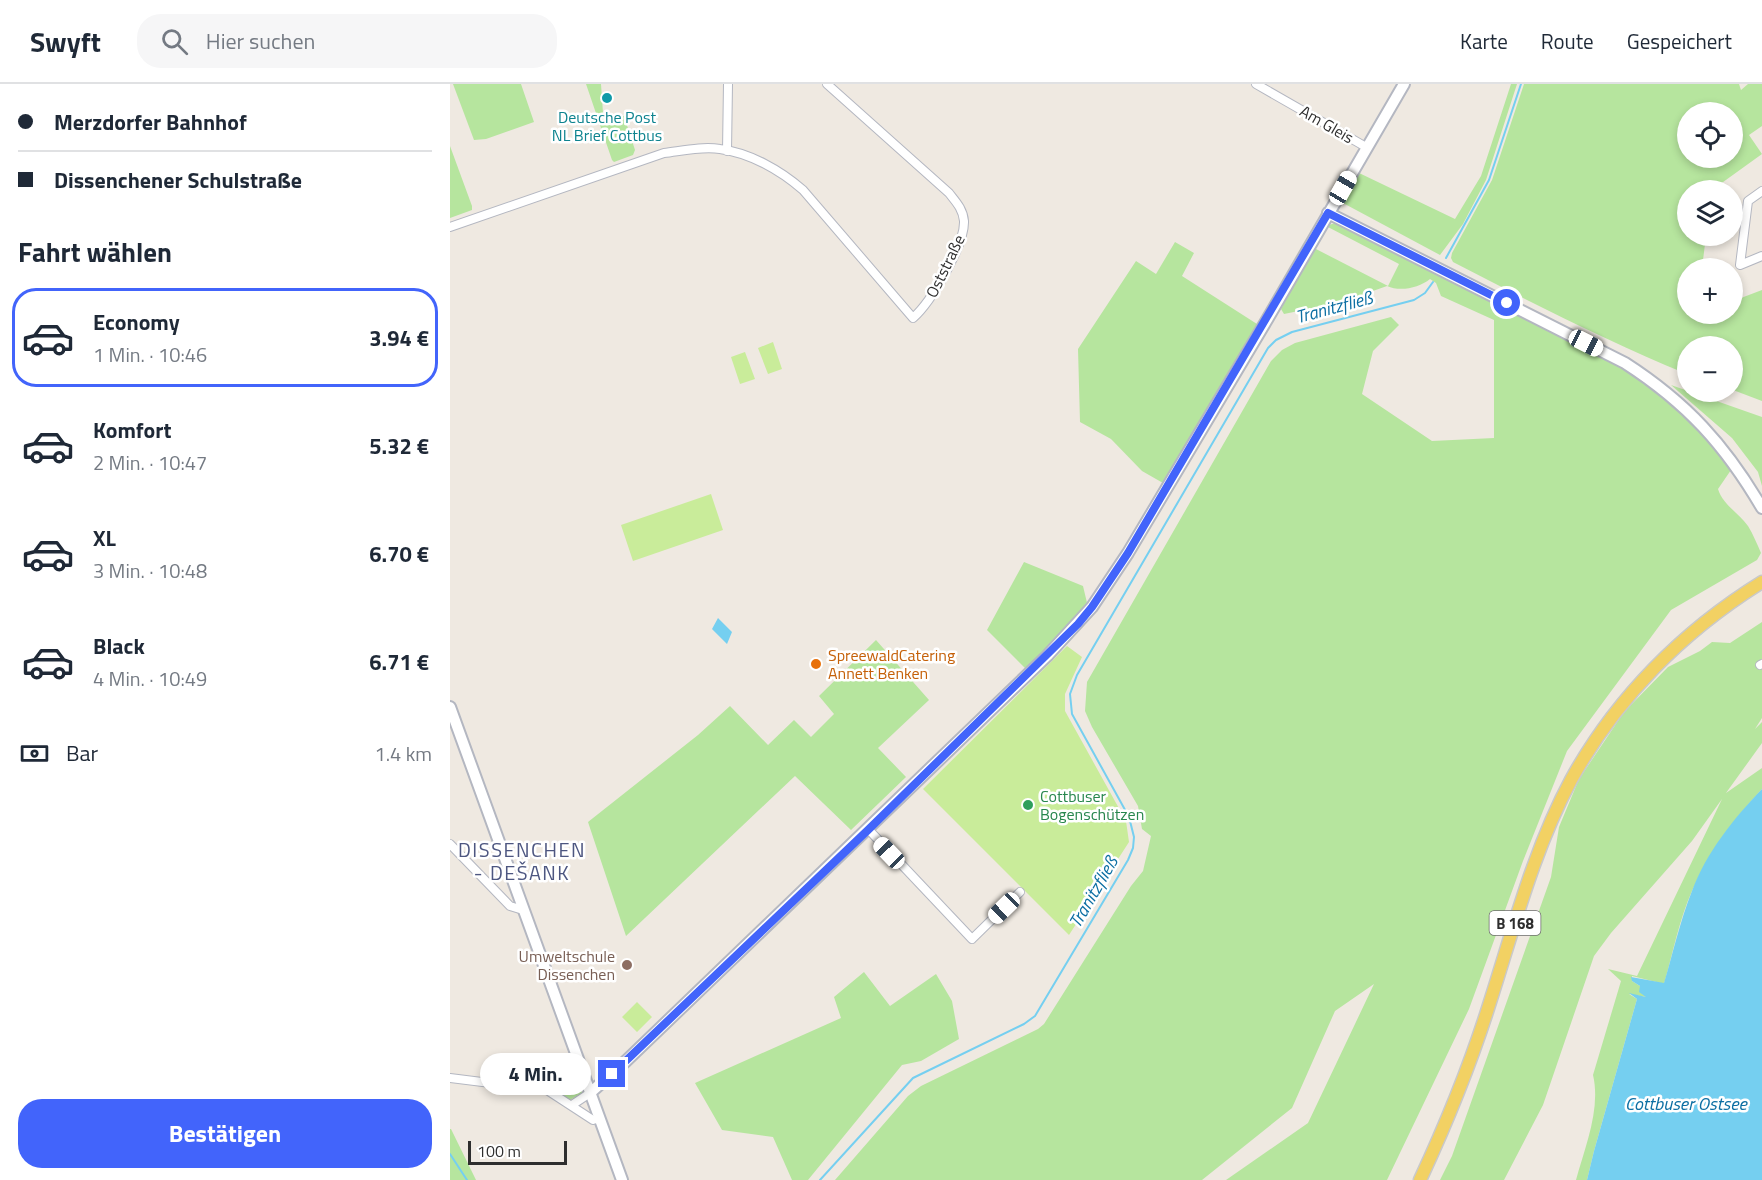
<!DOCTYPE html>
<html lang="de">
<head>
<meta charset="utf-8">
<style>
	body { margin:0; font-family:"Titillium Web",sans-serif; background:#f6f6f7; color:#1f2937; height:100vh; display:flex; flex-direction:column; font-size:22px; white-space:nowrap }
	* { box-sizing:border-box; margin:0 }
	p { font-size:20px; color:#747a83 }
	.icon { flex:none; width:33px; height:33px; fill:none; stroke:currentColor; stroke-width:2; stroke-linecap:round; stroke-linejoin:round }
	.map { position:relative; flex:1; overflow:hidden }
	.sheet { display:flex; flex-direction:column; background:#fff; width:450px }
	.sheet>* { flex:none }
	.top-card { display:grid; align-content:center; height:132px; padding:0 18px; background:#fff }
	.buttons { position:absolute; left:1227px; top:18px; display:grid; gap:12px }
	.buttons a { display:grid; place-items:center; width:66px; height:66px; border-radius:50%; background:#fff; box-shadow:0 3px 9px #0003; font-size:30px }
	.scale { position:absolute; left:18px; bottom:15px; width:99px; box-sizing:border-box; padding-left:6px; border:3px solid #2e2e2e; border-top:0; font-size:16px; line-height:21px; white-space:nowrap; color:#2e2e2e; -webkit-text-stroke:4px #fff; paint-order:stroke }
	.end { position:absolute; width:27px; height:27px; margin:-14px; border:8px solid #4264fb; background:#fff; box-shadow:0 0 0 3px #fff }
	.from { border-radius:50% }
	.bubble { position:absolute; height:42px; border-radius:21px; background:#fff; box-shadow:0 3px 9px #0003; font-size:20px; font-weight:700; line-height:42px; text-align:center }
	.car { position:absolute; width:18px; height:36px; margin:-18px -9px; border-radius:8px; box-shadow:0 0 4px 2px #0007; background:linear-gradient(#fff 24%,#345 0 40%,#fff 0 76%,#345 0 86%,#fff 0) }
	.top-card b { display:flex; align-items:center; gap:21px; height:57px; font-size:22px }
	.top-card b+b { border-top:2px solid #e0e1e3 }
	.top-card i { width:15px; height:15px; background:#1f2937 }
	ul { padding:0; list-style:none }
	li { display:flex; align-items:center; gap:18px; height:99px; margin:0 12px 9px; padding:0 6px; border:3px solid transparent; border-radius:24px }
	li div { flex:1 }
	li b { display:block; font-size:22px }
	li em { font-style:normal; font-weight:700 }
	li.selected { border-color:#4264fb }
	li>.icon { width:54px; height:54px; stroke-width:1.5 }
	h2 { padding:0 18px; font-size:27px; line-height:72px }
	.pay { display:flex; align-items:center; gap:15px; height:66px; padding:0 18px; font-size:22px }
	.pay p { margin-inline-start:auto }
	.button { display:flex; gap:12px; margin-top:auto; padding:12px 18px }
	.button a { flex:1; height:69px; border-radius:24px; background:#4264fb; color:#fff; font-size:24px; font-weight:700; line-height:69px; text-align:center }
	header { display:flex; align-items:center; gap:36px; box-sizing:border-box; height:84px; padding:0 30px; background:#fff; border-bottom:2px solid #e0e1e3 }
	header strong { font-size:28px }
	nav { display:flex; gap:33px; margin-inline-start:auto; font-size:21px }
	.search { width:420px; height:54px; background:#f6f6f7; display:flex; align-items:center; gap:15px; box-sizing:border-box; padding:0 21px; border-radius:24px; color:#747a83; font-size:22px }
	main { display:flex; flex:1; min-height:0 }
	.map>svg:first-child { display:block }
	.green { fill:#b6e59e; fill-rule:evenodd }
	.pitch { fill:#c9ec9a }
	.water { fill:#75cff0 }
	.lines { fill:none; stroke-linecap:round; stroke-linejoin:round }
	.stream { stroke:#75cff0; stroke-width:2 }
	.street-casing { stroke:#b4b7c1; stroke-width:10 }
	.secondary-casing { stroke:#b4b7c1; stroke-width:14 }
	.primary-casing { stroke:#c9c9c9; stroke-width:15 }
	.street { stroke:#fff; stroke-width:8 }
	.secondary { stroke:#fff; stroke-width:10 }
	.primary { stroke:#f2d163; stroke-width:12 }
	.route { stroke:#4264fb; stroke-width:8 }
	.culture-dot { fill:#0f9aa8; stroke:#fff; stroke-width:2 }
	.food-dot { fill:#e8710a; stroke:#fff; stroke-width:2 }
	.leisure-dot { fill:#2e9e5b; stroke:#fff; stroke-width:2 }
	.education-dot { fill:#8d6e63; stroke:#fff; stroke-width:2 }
	.labels { text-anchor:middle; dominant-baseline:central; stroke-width:5; stroke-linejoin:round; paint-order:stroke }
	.shield { fill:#fff; stroke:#6d6d6d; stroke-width:1.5 }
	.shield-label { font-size:15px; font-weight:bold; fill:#2e2e2e }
	.culture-label { font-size:16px; fill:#0d838f; stroke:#fff }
	.street-label { font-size:16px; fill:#2e2e2e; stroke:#fff }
	.food-label { font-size:16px; fill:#c56008; stroke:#fff; text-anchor:start }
	.leisure-label { font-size:16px; fill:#27864d; stroke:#fff; text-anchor:start }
	.education-label { font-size:16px; fill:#785e54; stroke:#fff; text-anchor:end }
	.water-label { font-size:18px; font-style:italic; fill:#0d6fa3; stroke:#fff }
	.quarter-label { font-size:20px; letter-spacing:1.5px; fill:#4d5680; stroke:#fff }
</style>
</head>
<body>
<header>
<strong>Swyft</strong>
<div class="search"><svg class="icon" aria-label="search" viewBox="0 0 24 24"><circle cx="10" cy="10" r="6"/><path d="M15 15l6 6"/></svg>Hier suchen</div>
<nav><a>Karte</a><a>Route</a><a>Gespeichert</a></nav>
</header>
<main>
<section class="sheet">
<div class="top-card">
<b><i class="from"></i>Merzdorfer Bahnhof</b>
<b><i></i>Dissenchener Schulstraße</b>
</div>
<h2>Fahrt wählen</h2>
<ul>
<li class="selected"><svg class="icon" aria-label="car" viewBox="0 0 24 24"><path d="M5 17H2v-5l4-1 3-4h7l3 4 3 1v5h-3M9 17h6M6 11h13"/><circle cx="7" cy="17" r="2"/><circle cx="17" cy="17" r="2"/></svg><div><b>Economy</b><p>1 Min. · 10:46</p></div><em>3.94 €</em></li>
<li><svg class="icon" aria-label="car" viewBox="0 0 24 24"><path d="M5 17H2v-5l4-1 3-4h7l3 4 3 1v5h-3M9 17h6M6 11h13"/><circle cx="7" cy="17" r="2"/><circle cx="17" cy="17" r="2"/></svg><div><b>Komfort</b><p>2 Min. · 10:47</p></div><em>5.32 €</em></li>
<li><svg class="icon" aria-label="car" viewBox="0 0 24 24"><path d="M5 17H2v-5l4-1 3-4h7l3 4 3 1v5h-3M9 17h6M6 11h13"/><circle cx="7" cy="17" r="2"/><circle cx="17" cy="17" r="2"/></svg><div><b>XL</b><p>3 Min. · 10:48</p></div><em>6.70 €</em></li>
<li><svg class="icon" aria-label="car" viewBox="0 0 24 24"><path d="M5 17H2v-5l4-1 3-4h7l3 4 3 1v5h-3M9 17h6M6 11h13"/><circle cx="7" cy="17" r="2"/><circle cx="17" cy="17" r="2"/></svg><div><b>Black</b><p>4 Min. · 10:49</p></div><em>6.71 €</em></li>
</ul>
<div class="pay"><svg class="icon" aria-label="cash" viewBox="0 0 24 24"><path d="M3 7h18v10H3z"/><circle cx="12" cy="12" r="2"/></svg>Bar<p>1.4 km</p></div>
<div class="button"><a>Bestätigen</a></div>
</section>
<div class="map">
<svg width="1312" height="1096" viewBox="0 0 1312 1096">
	<rect width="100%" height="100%" fill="#efe9e1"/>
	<path class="green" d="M3,0h68l13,38 -48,17 -12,1z
		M136,0h15l2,29h5l1,2 15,1 11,34 -2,5 -19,7 -2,-2z
		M1061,0h6l-31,96 -23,44 -23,31 -97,-52 3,-3 -2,-3 13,-25 98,47 26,-43z
		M1074,0h215l2,6 7,-6h14v42l-13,9 13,19 -50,36h-24v46h18l-4,32h-14v46h7v1l37,-1 1,-13 29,-11v111l-29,-11 -1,-44h-44l-1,28c-80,-33 -157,-72 -234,-112l-2,-4 1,-5 40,-73zM1238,28h44v46h-44z
		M0,62l22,60v4l-22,8z
		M885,139l301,152 61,52 34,43 -13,19c5,16 20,23 30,37 5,8 9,18 13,27l-4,7 -86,50 -104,141 -44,110 -54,148 -82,171h-161l82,-57 66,-139 -39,27 -43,97 -90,72h-367l73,-84 13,-10 117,-57 6,-5 87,-138 12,-15 8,-35 -9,-7 -4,-23 -46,-79 -7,-16 2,-29 184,-321 11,-11 13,-7 96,-26 8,8 -26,26 -11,43 70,47 62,-3v-118l-53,-24 -5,-13 -6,-4c-11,9 -30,13 -43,7l-45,16 -58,12 -3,-5 33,-61 74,38 11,-22 -73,-38z
		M725,158l19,11 -12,23 75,48 -94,159 -21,-12 -31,-32 -31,-17 -2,-73 58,-88 20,13z
		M1221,301l91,32v69l-4,-14 -26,-34z
		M574,478l59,24 5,21 -62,62 -39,-39z
		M1312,538v96l-7,11 7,-7v21l-36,50 36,-25v21c-28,30 -54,64 -70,102 -13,29 -19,62 -28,93l-32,-8v5l8,5 6,11 -17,-3 8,5 -43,152 -7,29h-11c9,-33 25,-71 17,-105l28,-94 -13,-12 29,7 85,-177 -30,42 -81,92 -17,23 -51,149 -39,75h-64l12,-24 99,-279 8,-50 20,-48 45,-67 44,-45 32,-16 12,-9 18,1z
		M426,556l53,60 -51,48 28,29 -55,53 -56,-54 -169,160 -38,-114 110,-87 32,-29 38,39 26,-25 17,17 23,-23 -15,-18z
		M414,888l26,34 46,-32 16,27 7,38 -38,22 -19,4 -94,115h-16l-19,-43 -51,-7 -27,-47 146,-65 -7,-21z
		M119,973l13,36 -12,7 -38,-21z
		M0,1045h1l25,51h-26z"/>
	<path class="pitch" d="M323,258l9,27 -14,5 -10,-26z
		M295,268l10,27 -15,5 -9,-27z
		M261,410l12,36 -90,31 -12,-36z
		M617,562l15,11 -17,37v17l61,110 3,21 -60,93 -146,-146z
		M187,918l15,15 -15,15 -15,-15z"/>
	<path class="water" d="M268,534l14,14 -5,12 -15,-15z
		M1312,705v391h-175l7,-29 43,-152 -8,-6 17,4 -7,-5 1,-6 -8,-5 -1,-4 33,6c9,-30 16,-62 28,-92 14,-38 42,-73 70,-102z"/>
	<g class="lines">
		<path class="stream" d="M996,174l43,-78 32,-96
			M0,1070l17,26
			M370,1096l93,-102 111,-54 11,-8 93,-156 5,-12 1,-11 -5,-20 -57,-103 -2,-20 7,-19 191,-327 8,-8 16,-8 122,-32 11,-7 8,-11"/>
		<defs>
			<path id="street" d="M806,0l110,63
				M277,67l1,-67
				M1312,107l-14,10 -8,64 22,-9
				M0,143l214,-74c17,-2 38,-7 56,-4 30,4 60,21 83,41l110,128c18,-16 52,-73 51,-97 -1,-12 -8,-19 -15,-28l-122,-109
				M1310,581l2,-1
				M418,745l104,110 48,-47
				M0,760l60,62 13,4
				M0,994l97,12 46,30 7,-2
				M122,1021l18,-12"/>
			<path id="secondary" d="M878,129l297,150c62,40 100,82 137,145
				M0,623l172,473
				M140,1009l36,-32 421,-405 45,-49 36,-54 140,-235 136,-234"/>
			<path id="primary" d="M970,1096c27,-58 51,-117 70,-178 24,-75 44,-153 81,-222 45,-82 112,-149 191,-198"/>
		</defs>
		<use href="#street" class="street-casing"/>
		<use href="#secondary" class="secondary-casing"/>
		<use href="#primary" class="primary-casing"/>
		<use href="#street" class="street"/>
		<use href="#secondary" class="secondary"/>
		<use href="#primary" class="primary"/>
	</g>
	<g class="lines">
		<path class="route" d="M162,990l256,-244 210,-206 14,-17 36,-54 200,-340 179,90"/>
	</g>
	<circle class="culture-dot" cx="157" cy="14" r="6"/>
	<circle class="food-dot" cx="366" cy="580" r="6"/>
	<circle class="leisure-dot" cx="578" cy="721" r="6"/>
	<circle class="education-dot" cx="177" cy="881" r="6"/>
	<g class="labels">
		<rect class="shield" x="1039.5" y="827" width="51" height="24" rx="4.5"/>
		<g class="shield-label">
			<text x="1065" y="839">B 168</text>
		</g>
		<g class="culture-label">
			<text x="157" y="33">Deutsche Post<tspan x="157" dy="18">NL Brief Cottbus</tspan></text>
		</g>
		<g class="street-label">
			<text transform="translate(877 40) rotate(30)">Am Gleis</text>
			<text transform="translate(495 182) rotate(-64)">Oststraße</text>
		</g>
		<g class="food-label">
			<text x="378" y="571">SpreewaldCatering<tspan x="378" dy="18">Annett Benken</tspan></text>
		</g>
		<g class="leisure-label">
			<text x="590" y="712">Cottbuser<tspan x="590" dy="18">Bogenschützen</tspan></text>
		</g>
		<g class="education-label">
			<text x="165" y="872">Umweltschule<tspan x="165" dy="18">Dissenchen</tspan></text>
		</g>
		<g class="water-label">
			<text transform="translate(884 223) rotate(-15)">Tranitzfließ</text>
			<text transform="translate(643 808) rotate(-60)">Tranitzfließ</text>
			<text x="1236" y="1019">Cottbuser Ostsee</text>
		</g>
		<g class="quarter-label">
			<text x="72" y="765">DISSENCHEN<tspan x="72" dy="23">- DEŠANK</tspan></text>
		</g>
	</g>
</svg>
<div class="buttons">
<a><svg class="icon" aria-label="locate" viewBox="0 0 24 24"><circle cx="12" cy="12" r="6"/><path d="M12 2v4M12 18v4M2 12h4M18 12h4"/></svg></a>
<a><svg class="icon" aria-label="layers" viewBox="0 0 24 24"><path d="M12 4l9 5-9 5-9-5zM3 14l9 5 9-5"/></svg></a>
<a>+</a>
<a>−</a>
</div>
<div class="scale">100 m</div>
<i class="end from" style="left:1057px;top:219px"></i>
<i class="end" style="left:162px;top:990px"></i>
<div class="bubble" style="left:30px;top:969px;width:111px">4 Min.</div>
<i class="car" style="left:893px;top:104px;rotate:30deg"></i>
<i class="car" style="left:1136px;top:259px;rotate:117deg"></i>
<i class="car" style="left:439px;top:769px;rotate:316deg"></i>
<i class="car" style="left:554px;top:824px;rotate:226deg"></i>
</div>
</main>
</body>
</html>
